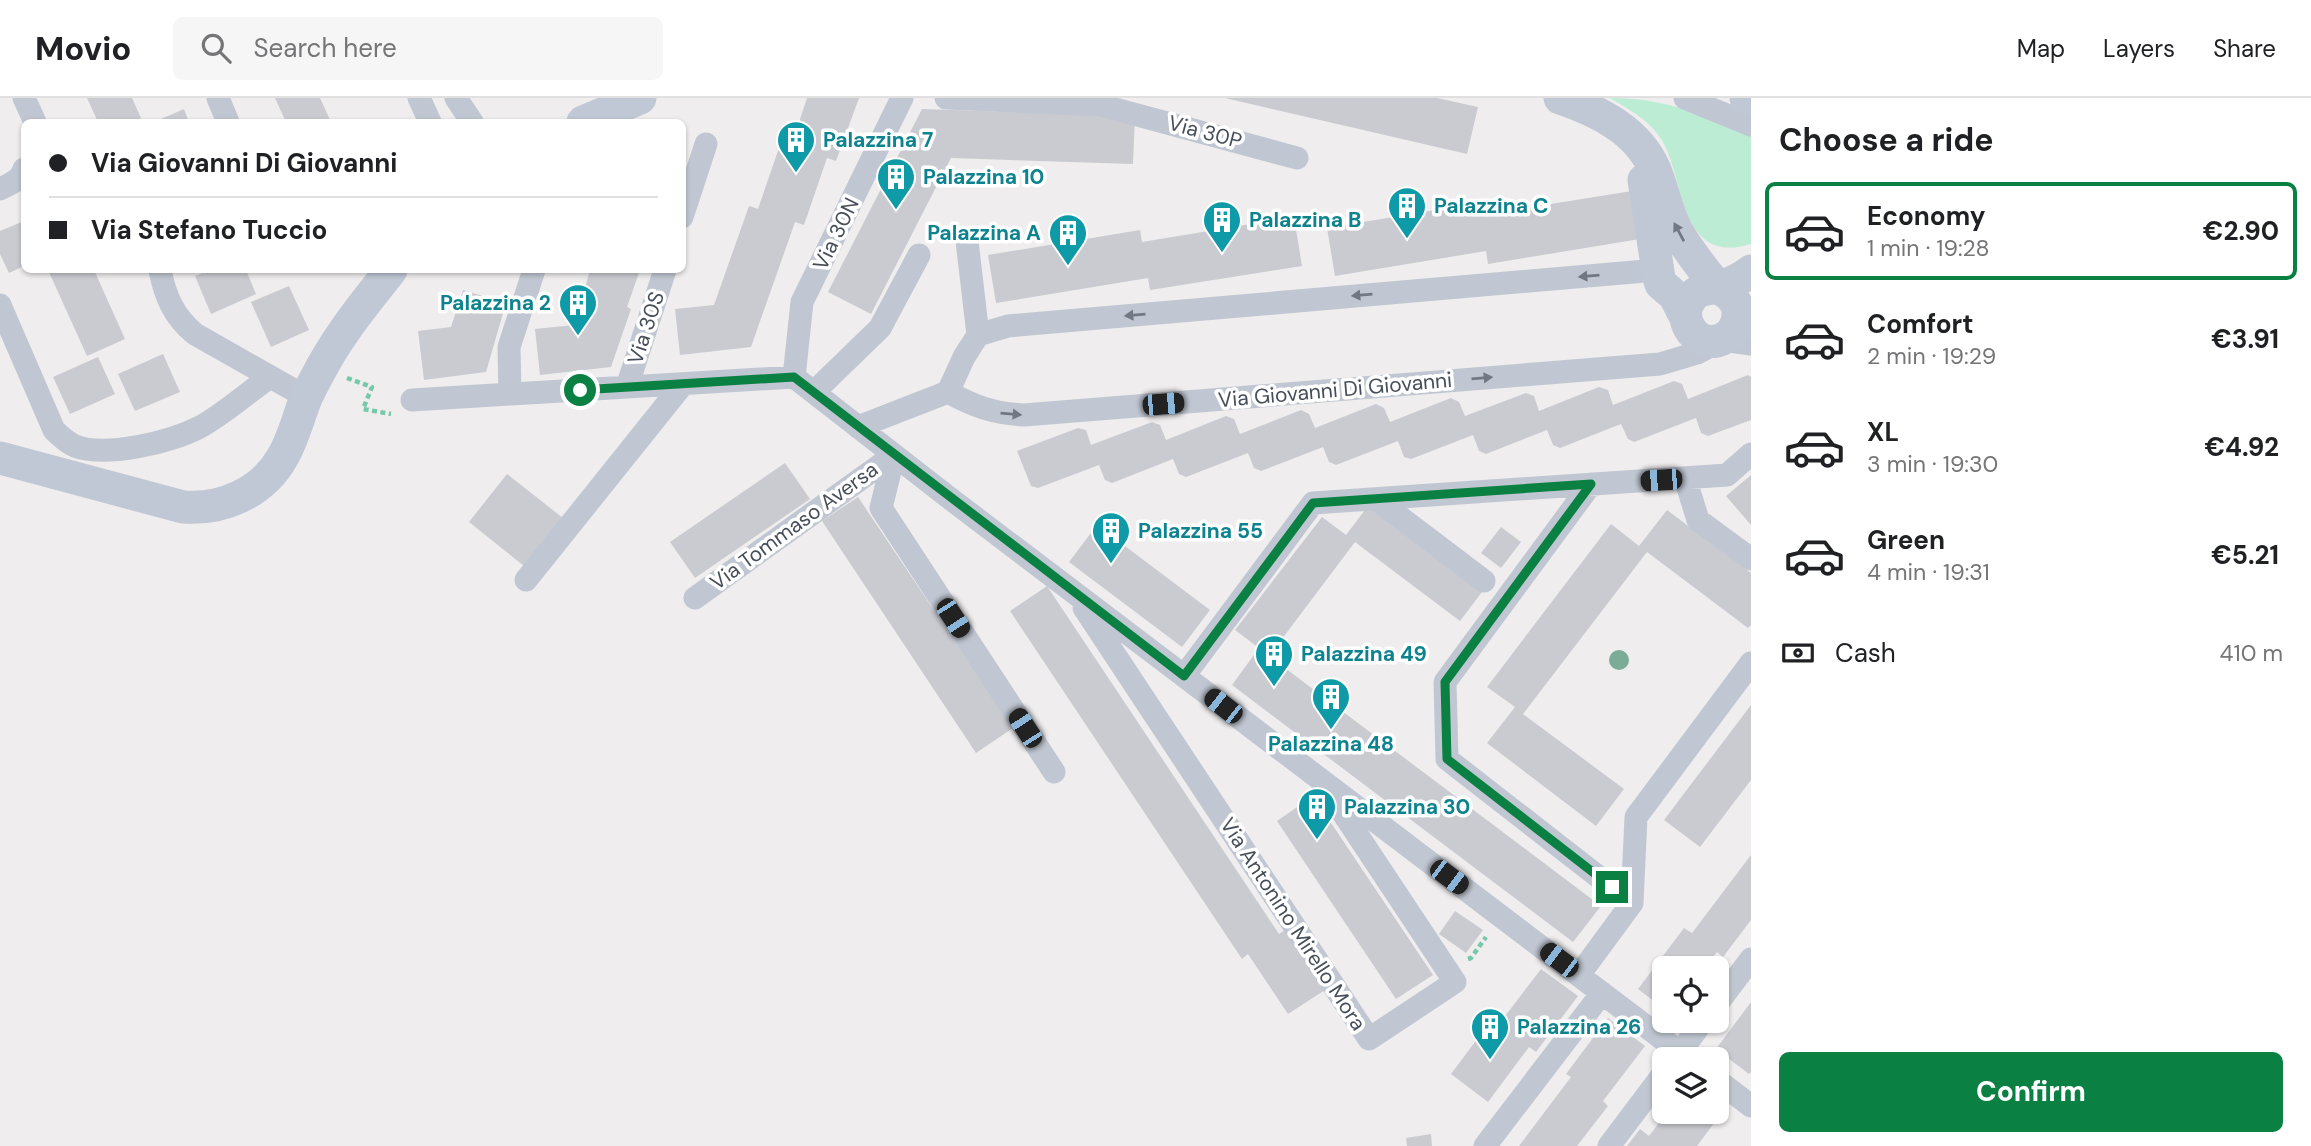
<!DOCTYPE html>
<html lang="en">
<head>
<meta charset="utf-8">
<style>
	body { margin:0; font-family:"DM Sans",sans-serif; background:#f6f6f6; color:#202124; height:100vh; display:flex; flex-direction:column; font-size:26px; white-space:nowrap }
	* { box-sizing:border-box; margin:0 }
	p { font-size:23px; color:#757577 }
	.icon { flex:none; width:38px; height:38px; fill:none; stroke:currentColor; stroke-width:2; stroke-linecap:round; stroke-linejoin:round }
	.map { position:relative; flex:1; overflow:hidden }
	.drawer { display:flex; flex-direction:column; background:#fff; width:560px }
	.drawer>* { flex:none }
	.hud { position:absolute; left:21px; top:21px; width:665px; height:154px; border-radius:10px; box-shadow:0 2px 5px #0004; display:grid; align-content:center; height:154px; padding:0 28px; background:#fff }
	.buttons { position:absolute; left:1652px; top:858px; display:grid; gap:14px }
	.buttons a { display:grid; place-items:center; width:77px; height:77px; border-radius:10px; background:#fff; box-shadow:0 2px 5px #0004; font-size:35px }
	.end { position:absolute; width:32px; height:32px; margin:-16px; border:9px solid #0b8043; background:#fff; box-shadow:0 0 0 4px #fff }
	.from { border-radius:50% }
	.car { position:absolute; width:21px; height:42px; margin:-21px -10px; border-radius:9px; box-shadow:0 0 5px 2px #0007; background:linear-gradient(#222 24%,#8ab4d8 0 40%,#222 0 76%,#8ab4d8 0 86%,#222 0) }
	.hud b { display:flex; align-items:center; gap:24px; height:66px; font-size:26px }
	.hud b+b { border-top:2px solid #e0e0e0 }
	.hud i { width:18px; height:18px; background:#202124 }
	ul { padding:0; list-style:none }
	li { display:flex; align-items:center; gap:21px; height:98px; margin:0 14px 10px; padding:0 14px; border:4px solid transparent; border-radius:10px }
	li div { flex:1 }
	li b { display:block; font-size:26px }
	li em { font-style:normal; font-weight:700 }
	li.active { border-color:#0b8043 }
	li>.icon { width:63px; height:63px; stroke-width:1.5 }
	h2 { padding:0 28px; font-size:32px; line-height:84px }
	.pay { display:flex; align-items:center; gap:18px; height:77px; padding:0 28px; font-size:26px }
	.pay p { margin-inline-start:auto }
	.action { display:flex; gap:14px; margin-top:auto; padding:14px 28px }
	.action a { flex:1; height:80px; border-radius:10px; background:#0b8043; color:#fff; font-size:28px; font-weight:700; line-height:80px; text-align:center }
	header { display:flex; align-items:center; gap:42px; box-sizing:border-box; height:98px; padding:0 35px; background:#fff; border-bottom:2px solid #e0e0e0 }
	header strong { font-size:33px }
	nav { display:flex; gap:38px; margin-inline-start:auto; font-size:24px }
	.search { width:490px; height:63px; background:#f6f6f6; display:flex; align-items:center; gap:18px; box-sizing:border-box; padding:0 24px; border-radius:10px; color:#757577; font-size:26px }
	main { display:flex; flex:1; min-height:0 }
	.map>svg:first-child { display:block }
	.green { fill:#bcecd4 }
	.building { fill:#cacbd1 }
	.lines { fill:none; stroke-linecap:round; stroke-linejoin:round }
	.path { stroke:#75c9a9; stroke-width:4.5; stroke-dasharray:5 3.5; stroke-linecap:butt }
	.street { stroke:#c0c7d2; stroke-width:23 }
	.secondary { stroke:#c0c8d5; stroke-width:33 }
	.tree { fill:#7aac98 }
	.oneway { fill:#717984 }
	.oneway2 { fill:#717883 }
	.route { stroke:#0b8043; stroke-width:9 }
	.labels { text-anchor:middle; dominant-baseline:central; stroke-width:7; stroke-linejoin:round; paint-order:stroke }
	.street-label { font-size:21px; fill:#464e59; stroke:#fff }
	.culture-label { font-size:21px; font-weight:bold; fill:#0d838f; stroke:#fff; text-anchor:start }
</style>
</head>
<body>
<header>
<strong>Movio</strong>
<div class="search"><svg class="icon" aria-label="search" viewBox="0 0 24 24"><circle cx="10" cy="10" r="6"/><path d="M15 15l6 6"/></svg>Search here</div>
<nav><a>Map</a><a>Layers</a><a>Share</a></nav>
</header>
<main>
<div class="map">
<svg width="1751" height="1048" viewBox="0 0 1751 1048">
	<rect width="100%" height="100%" fill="#efeded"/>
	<path class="green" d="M1610,0c55,0 91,16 141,38v108c-71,22 -66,-62 -88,-102 -12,-21 -33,-32 -53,-44z"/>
	<path class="building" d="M87,0h45l9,20 -9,4h-34z
		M275,0h45l11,24h-45z
		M807,0h52l-23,63 -9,-3 -23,67 -9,-3 -44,125 -71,8 -5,-46 39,-4 35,-99 9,3 23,-67 10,4z
		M1225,0h212l41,9 -11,47z
		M184,11l5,13h-35z
		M922,11l213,7 -2,48 -182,-6 -80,156 -43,-22z
		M1632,93l8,48 -152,25 -2,-13 -151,25 -8,-48 151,-25 3,12z
		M1294,119l8,49 -152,24 -2,-12 -152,25 -8,-48 152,-25 2,12z
		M24,123v45l-15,7 -9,-19v-23z
		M48,172h46l31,69 -38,17z
		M210,172h36l10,24 -45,20 -16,-38z
		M590,172h50l-13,37 4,2 -20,58 -71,8 -5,-46 39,-4z
		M289,188l20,44 -38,17 -20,-45z
		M463,192l43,13 -20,69 -62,8 -6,-49 33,-4z
		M163,256l17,38 -45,19 -17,-37z
		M98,259l17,37 -45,20 -17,-37z
		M1748,277l3,2v43l-43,16 -7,-3 -5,-15 -62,24 -6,-3 -7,-15 -61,24 -7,-3 -6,-15 -61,24 -7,-3 -6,-16 -62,24 -7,-2 -6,-16 -62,24 -7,-3 -6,-15 -62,24 -7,-3 -6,-15 -62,24 -7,-3 -6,-15 -61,24 -7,-3 -6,-15 -61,23 -7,-2 -14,-35 61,-23 8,2 5,15 61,-23 8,3 6,15 60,-24 8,3 6,15 61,-24 8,4 6,14 61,-24 8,4 6,14 61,-24 8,4 6,14 61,-23 8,3 5,15 60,-24 9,3 5,15 61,-24 8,3 6,15z
		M785,365l25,36 -115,79 -25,-36z
		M507,376l56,44 -39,48 -55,-44z
		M1751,377v50l-25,-29z
		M858,399l155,231 -37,25 -154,-232z
		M1371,404l114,86 -25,33 -105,-79 -86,114 332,250 -28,36 -341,-257 27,-37 -24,-18 87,-113 24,18z
		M1667,412l84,63v52l-3,3 -101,-76 -124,162 101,75 -28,37 -109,-83 28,-36 -28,-20 124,-163 28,22z
		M1097,427l113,85 -28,37 -113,-85z
		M1501,429l20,15 -20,26 -20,-15z
		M1047,488l232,348 6,-4 40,60 -37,24 -40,-60 -6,5 -232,-348z
		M1751,607v75l-51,67 -36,-27z
		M1313,698l120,179 -37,24 -119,-178z
		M1751,757v65l-28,37 -6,-5 -13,16h-40v41l-26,-20 46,-61 8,5z
		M1455,813l28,19 -17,23 -27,-19z
		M1541,871l37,27 -42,56 -7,-5 -41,55 -37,-28 41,-55 7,5z
		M1751,904v70l-2,2 -33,-25z
		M1608,920l37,28 -42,55 5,5 -31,40h-58l52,-69 -5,-3z
		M1717,1002l9,7 -29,39h-70l13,-17 9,7 19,-25h49z
		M1431,1036l1,12h-25l-1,-8z"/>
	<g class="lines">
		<path class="path" d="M347,280l25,9 -9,22 28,5
			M1468,861l3,-1 15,-21"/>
		<path class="street" d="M24,0l11,24
			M218,0l10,24
			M419,0l11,24
			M456,0l16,24
			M946,0l154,7 197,53
			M1685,0l66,27
			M0,91c10,-5 21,-9 24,-20
			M682,119l24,-73
			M967,143l11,94
			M160,172c5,26 14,47 35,64l111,63
			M0,207l54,125c6,6 12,12 21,16 30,12 96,-4 125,-19 24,-13 47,-34 70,-50
			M794,279l8,-75 100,-204
			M627,289l38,-117
			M814,294l66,-64 39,-73
			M948,294c27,15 45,21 76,23l636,-51 37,-11 25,-13 29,4
			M510,296l-1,-47 25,-77
			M412,302l382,-23 158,123 737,559
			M858,329l90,-35 16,-35 14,-22 30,-9 649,-56
			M894,357l-13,53 173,264
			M1685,380l13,42 53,39
			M1591,386l-146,198 2,77 185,144
			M1376,401l108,82
			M526,482l157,-196
			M695,500l199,-143
			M1084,510l285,431 86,-57 -124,-187
			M1184,578l129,-173 414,-28 24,-21
			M1632,805l4,-86 115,-154
			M1579,877l53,-72
			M1717,906l34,-45
			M1675,961l29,-39
			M1717,982l34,26
			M1485,1048l117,-153
			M1609,1048l55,-73"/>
		<path class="secondary" d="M1560,0c38,13 78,32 95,72 8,20 12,42 22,61 11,20 27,39 41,57 20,9 26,25 14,44
			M1746,0l5,2
			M583,24l57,-24
			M1644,82l15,98 2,6 14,12 10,20
			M1749,221c-9,7 -20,19 -32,22 -24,5 -41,-25 -25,-44 8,-10 18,-7 30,-11 10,-3 20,-8 29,-15
			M0,360l183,49c39,3 79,-14 99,-49 11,-18 16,-40 24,-60 5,-11 11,-22 17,-33 19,-34 44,-65 68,-95"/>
	</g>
	<circle class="tree" cx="1619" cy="562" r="10"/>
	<defs><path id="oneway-solid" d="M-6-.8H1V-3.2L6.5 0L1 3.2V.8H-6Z" transform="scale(1.75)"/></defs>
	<use class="oneway" href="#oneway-solid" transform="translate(1679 134) rotate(-118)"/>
	<g class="oneway2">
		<use href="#oneway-solid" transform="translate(1589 178) rotate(175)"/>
		<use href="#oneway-solid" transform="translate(1362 197) rotate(175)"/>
		<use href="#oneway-solid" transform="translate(1135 217) rotate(175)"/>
		<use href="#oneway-solid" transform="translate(1482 280) rotate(-5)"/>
		<use href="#oneway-solid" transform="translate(1011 316) rotate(5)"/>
	</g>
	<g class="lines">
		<path class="route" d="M580,292l214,-13 390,299 129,-173 278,-19 -146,198 2,77 165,128"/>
	</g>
	<defs>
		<symbol id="building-pin" viewBox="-11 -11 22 30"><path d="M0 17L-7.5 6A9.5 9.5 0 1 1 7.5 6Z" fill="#0f9aa8" stroke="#fff"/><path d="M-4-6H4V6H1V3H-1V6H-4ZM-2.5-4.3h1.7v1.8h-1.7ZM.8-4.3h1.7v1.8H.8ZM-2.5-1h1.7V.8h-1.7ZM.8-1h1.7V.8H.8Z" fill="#fff"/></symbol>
	</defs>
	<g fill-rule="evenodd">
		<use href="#building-pin" x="774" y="20" width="44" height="60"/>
		<use href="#building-pin" x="874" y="57" width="44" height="60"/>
		<use href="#building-pin" x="1385" y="86" width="44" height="60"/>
		<use href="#building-pin" x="1200" y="100" width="44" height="60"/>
		<use href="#building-pin" x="1046" y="113" width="44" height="60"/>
		<use href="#building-pin" x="556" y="183" width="44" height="60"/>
		<use href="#building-pin" x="1089" y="411" width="44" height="60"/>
		<use href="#building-pin" x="1252" y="534" width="44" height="60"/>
		<use href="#building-pin" x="1309" y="577" width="44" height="60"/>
		<use href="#building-pin" x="1295" y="687" width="44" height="60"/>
		<use href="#building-pin" x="1468" y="907" width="44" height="60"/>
	</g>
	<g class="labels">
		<g class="street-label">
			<text transform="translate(1205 34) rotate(15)">Via 30P</text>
			<text transform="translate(836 136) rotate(-64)">Via 30N</text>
			<text transform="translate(646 230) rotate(-72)">Via 30S</text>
			<text transform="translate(1335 292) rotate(-5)">Via Giovanni Di Giovanni</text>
			<text transform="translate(794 428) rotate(-36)">Via Tommaso Aversa</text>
			<text transform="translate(1293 826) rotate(57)">Via Antonino Mirello Mora</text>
		</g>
		<g class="culture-label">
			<text x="823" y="42">Palazzina 7</text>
			<text x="923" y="79">Palazzina 10</text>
			<text x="1434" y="108">Palazzina C</text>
			<text x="1249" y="122">Palazzina B</text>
			<text x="1041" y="135" text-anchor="end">Palazzina A</text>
			<text x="551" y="205" text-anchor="end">Palazzina 2</text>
			<text x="1138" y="433">Palazzina 55</text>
			<text x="1301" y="556">Palazzina 49</text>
			<text x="1331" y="646" text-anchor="middle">Palazzina 48</text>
			<text x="1344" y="709">Palazzina 30</text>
			<text x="1517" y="929">Palazzina 26</text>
		</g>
	</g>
</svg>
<div class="buttons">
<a><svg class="icon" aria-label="locate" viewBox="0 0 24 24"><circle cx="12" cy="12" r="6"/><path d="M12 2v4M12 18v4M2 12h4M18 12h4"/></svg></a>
<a><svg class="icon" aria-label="layers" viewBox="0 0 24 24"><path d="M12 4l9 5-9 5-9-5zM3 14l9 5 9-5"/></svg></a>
</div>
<i class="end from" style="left:580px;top:292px"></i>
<i class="end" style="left:1612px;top:789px"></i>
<i class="car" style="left:1163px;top:306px;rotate:85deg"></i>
<i class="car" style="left:1661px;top:382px;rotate:266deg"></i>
<i class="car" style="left:953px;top:520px;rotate:147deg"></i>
<i class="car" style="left:1223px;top:608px;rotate:308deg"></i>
<i class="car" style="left:1025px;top:630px;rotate:327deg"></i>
<i class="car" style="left:1449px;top:779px;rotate:127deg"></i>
<i class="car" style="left:1559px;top:862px;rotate:307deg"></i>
<div class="hud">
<b><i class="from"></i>Via Giovanni Di Giovanni</b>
<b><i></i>Via Stefano Tuccio</b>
</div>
</div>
<section class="drawer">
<h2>Choose a ride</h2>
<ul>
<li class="active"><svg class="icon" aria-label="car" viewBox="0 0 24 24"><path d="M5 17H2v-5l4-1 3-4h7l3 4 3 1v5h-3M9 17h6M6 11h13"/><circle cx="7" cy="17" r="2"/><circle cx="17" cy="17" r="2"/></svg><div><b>Economy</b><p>1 min · 19:28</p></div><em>€2.90</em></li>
<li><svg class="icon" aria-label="car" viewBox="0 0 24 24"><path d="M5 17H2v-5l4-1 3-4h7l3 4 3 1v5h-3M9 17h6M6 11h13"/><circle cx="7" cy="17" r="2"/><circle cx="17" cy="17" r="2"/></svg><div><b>Comfort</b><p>2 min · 19:29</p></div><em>€3.91</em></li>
<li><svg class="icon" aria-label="car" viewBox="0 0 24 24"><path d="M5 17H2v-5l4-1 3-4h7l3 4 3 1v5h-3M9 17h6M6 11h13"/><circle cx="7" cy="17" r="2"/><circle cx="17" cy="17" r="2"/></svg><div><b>XL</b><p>3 min · 19:30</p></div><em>€4.92</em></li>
<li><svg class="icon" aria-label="car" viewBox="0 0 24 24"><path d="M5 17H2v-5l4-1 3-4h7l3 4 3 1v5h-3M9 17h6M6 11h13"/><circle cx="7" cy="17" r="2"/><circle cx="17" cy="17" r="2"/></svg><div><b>Green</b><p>4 min · 19:31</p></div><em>€5.21</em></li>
</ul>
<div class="pay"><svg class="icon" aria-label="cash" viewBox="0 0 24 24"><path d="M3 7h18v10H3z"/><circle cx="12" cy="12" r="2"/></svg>Cash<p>410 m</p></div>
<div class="action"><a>Confirm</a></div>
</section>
</main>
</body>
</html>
